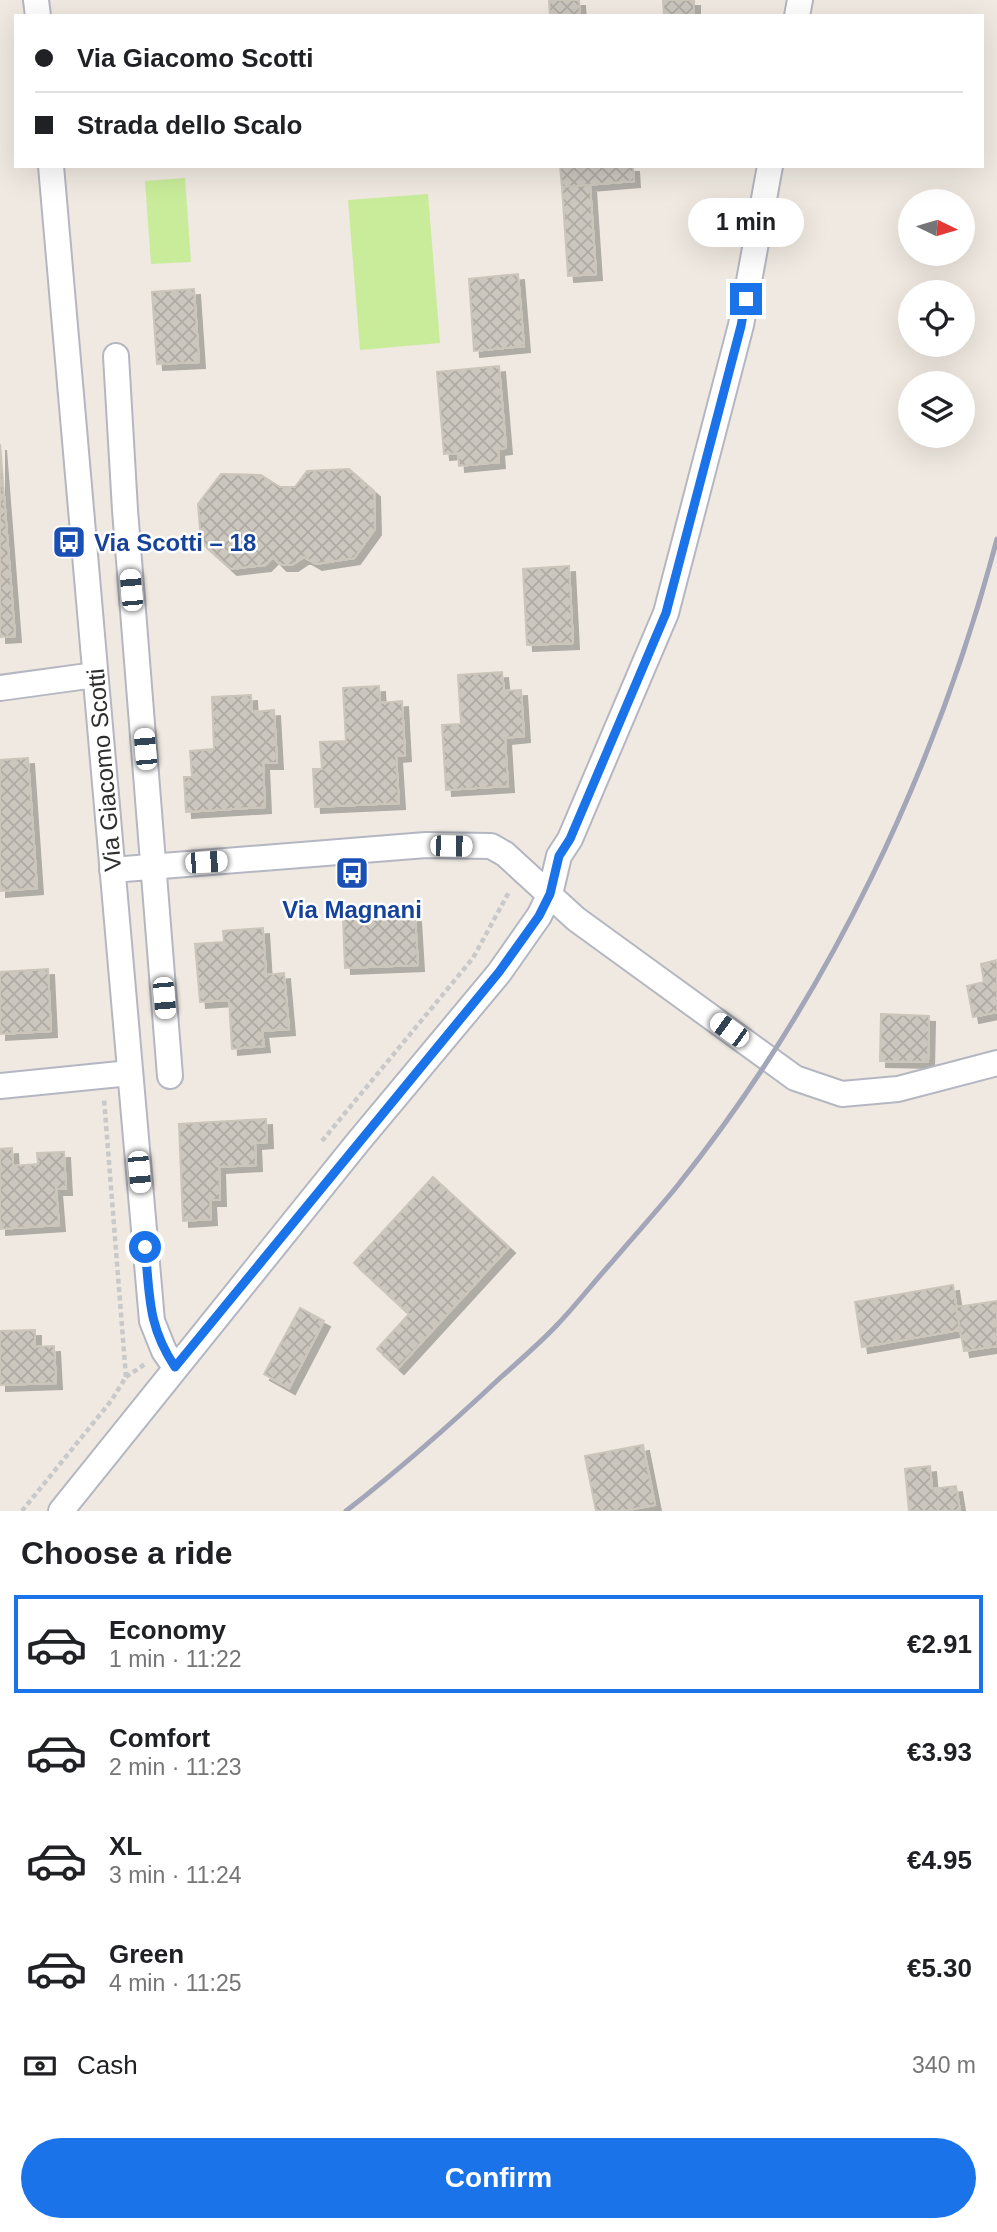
<!DOCTYPE html>
<html lang="en">
<head>
<meta charset="utf-8">
<style>
	body { margin:0; font-family:Helvetica,sans-serif; background:#f2f2f2; color:#202124; height:100vh; display:flex; flex-direction:column; font-size:26px; white-space:nowrap }
	* { box-sizing:border-box; margin:0 }
	p { font-size:23px; color:#757577 }
	.icon { flex:none; width:38px; height:38px; fill:none; stroke:currentColor; stroke-width:2; stroke-linecap:round; stroke-linejoin:round }
	.map { position:relative; height:1511px; overflow:hidden }
	.side { display:flex; flex-direction:column; background:#fff; flex:1 }
	.side>* { flex:none }
	.banner { position:absolute; left:14px; top:14px; width:970px; height:154px; border-radius:0px; box-shadow:0 7px 28px #0002; display:grid; align-content:center; height:154px; padding:0 21px; background:#fff }
	.needle { width:46px; rotate:95deg }
	.controls { position:absolute; left:898px; top:189px; display:grid; gap:14px }
	.controls a { display:grid; place-items:center; width:77px; height:77px; border-radius:50%; background:#fff; box-shadow:0 7px 28px #0002; font-size:35px }
	.end { position:absolute; width:32px; height:32px; margin:-16px; border:9px solid #1a73e8; background:#fff; box-shadow:0 0 0 4px #fff }
	.from { border-radius:50% }
	.bubble { position:absolute; height:49px; border-radius:24px; background:#fff; box-shadow:0 7px 28px #0002; font-size:23px; font-weight:700; line-height:49px; text-align:center }
	.car { position:absolute; width:21px; height:42px; margin:-21px -10px; border-radius:9px; box-shadow:0 0 5px 2px #0007; background:linear-gradient(#fff 24%,#345 0 40%,#fff 0 76%,#345 0 86%,#fff 0) }
	.banner b { display:flex; align-items:center; gap:24px; height:66px; font-size:26px }
	.banner b+b { border-top:2px solid #e0e0e0 }
	.banner i { width:18px; height:18px; background:#202124 }
	ul { padding:0; list-style:none }
	li { display:flex; align-items:center; gap:21px; height:98px; margin:0 14px 10px; padding:0 7px; border:4px solid transparent; border-radius:0px }
	li div { flex:1 }
	li b { display:block; font-size:26px }
	li em { font-style:normal; font-weight:700 }
	li.current { border-color:#1a73e8 }
	li>.icon { width:63px; height:63px; stroke-width:1.5 }
	h2 { padding:0 21px; font-size:32px; line-height:84px }
	.pay { display:flex; align-items:center; gap:18px; height:77px; padding:0 21px; font-size:26px }
	.pay p { margin-inline-start:auto }
	.action { display:flex; gap:14px; margin-top:auto; padding:14px 21px }
	.action a { flex:1; height:80px; border-radius:42px; background:#1a73e8; color:#fff; font-size:28px; font-weight:700; line-height:80px; text-align:center }
	.map>svg:first-child { display:block }
	.pitch { fill:#c9ec9a }
	.building { fill:url(#building-cross-hatch); stroke:#cbc5ba; stroke-width:2; filter:url(#shadow) }
	.lines { fill:none; stroke-linecap:round; stroke-linejoin:round }
	.street-casing { stroke:#b4b7c1; stroke-width:28 }
	.path { stroke:#c9c9c9; stroke-width:4.5; stroke-dasharray:5 3.5; stroke-linecap:butt }
	.street { stroke:#fff; stroke-width:24 }
	.rail { stroke:#a3a6b8; stroke-width:5 }
	.route { stroke:#1a73e8; stroke-width:9 }
	.labels { text-anchor:middle; dominant-baseline:central; stroke-width:5; stroke-linejoin:round; paint-order:stroke }
	.transit-label { font-size:24px; font-weight:bold; fill:#164399; stroke:#fff; text-anchor:start }
	.street-label { font-size:24px; fill:#2e2e2e; stroke:#fff }
</style>
</head>
<body>
<div class="map">
<svg width="997" height="1511" viewBox="0 0 997 1511">
	<defs>
		<pattern id="building-cross-hatch" width="8" height="8" patternUnits="userSpaceOnUse" patternTransform="scale(1.75)"><rect width="8" height="8" fill="#cbc7bf"/><path d="M0 0l8 8M0 8l8-8" fill="none" stroke="#afaba4"/></pattern>
		<filter id="shadow"><feDropShadow dx="6" dy="6" stdDeviation="0" flood-color="#0004"/></filter>
	</defs>
	<rect width="100%" height="100%" fill="#efe9e1"/>
	<path class="pitch" d="M185,178l6,84 -40,2 -6,-83z
		M428,194l12,149 -80,7 -12,-150z"/>
	<path class="building" d="M549,0h30l1,16h-30z
		M663,0h31v16h-30z
		M560,166h73l1,15 -72,6z
		M590,185l6,89 -28,2 -6,-89z
		M518,274l6,72 -50,5 -5,-72z
		M194,289l5,73 -42,2 -5,-72z
		M499,366l7,82 -8,1 1,13 -40,4 -1,-13 -14,1 -7,-82z
		M0,444l15,192 -15,1z
		M349,469l25,22 1,38 -21,29 -38,6 -12,-7 -12,8h-11l-8,-8 -8,8 -34,4 -30,-27 -3,-38 23,-30 40,1 19,12h15l12,-16z
		M569,566l4,77 -46,2 -4,-76z
		M502,672l2,19 17,-1 3,46 -19,2 3,48 -62,4 -4,-65 19,-1 -3,-49z
		M379,686l1,17 22,-2 3,54 -9,1 3,47 -84,4 -2,-38h9l-2,-27 26,-1 -3,-53z
		M251,695l1,17 22,-2 3,53h-14l2,44 -79,5 -2,-35h8l-2,-26 24,-2 -2,-52z
		M28,758l9,130 -37,3v-131z
		M415,916l3,49 -73,3 -2,-49z
		M263,928l3,47 18,-2 5,56 -27,2 2,15 -32,3 -3,-49 -29,2 -5,-58 29,-2 -1,-11z
		M997,960v52l-24,5 -6,-31 17,-4 -3,-18z
		M48,969l3,62 -51,3v-62z
		M881,1014l48,2 -1,46 -48,-1z
		M266,1119l1,23 -12,1 1,22 -37,2 1,33h-10l1,19 -28,2 -4,-97z
		M12,1148l1,18 25,-2 -1,-11 27,-1 2,37h-10l3,36 -59,4v-80z
		M433,1177l76,70 -111,121 -21,-19 32,-35 -55,-51z
		M953,1285l7,45 -98,17 -7,-45z
		M997,1301v45l-33,5 -8,-44z
		M300,1308l24,13 -35,67 -25,-14z
		M35,1330v17l19,-1 2,37 -56,2v-54z
		M643,1445l12,60 -32,6h-27l-11,-55z
		M930,1466l2,23 24,-3 4,25h-51l-4,-42z"/>
	<g class="lines">
		<defs>
			<path id="street" d="M36,0l2,16
				M797,16l3,-16
				M51,166l101,1155 12,30 11,16
				M116,356l9,154 45,566
				M0,688l95,-13
				M112,870l314,-25 65,1 14,8 71,65 219,159 47,16 56,-5 99,-26
				M0,1086l130,-13
				M61,1511l297,-369 141,-169 40,-57 11,-22 9,-38 11,-17 96,-226 75,-288 29,-159"/>
		</defs>
		<use href="#street" class="street-casing"/>
		<path class="path" d="M322,1141l151,-183 36,-66
			M126,1377l19,-13
			M22,1511l89,-110 15,-24 -22,-278"/>
		<use href="#street" class="street"/>
		<path class="rail" d="M346,1511c54,-42 104,-86 154,-133 19,-17 39,-34 57,-53 19,-20 36,-42 55,-63 22,-26 45,-51 66,-77 150,-187 258,-415 319,-646"/>
	</g>
	<g class="lines">
		<path class="route" d="M145,1247c5,48 2,78 30,120l324,-395 40,-56 11,-22 9,-38 11,-17 96,-226 75,-287 5,-27"/>
	</g>
	<defs>
		<symbol id="bus-square" viewBox="-11 -11 22 22"><rect x="-9" y="-9" width="18" height="18" rx="4" fill="#1a4fb4" stroke="#fff"/><path d="M-5-6H5V4H4V6H2V4H-2V6H-4V4H-5ZM-3.5-4V0h7V-4ZM-3.5 1.2v1.5H-2V1.2ZM2 1.2v1.5H3.5V1.2Z" fill="#fff"/></symbol>
	</defs>
	<g fill-rule="evenodd">
		<use href="#bus-square" x="50" y="523" width="38" height="38"/>
		<use href="#bus-square" x="333" y="854" width="38" height="38"/>
	</g>
	<g class="labels">
		<g class="transit-label">
			<text x="94" y="542">Via Scotti – 18</text>
			<text x="352" y="909" text-anchor="middle">Via Magnani</text>
		</g>
		<g class="street-label">
			<text transform="translate(104 770) rotate(-95)">Via Giacomo Scotti</text>
		</g>
	</g>
</svg>
<div class="controls">
<a><svg class="needle" viewBox="-14 -14 28 28"><path d="M0-13l5 13h-10z" fill="#e53935"/><path d="M0 13l5-13h-10z" fill="#757577"/></svg></a>
<a><svg class="icon" aria-label="locate" viewBox="0 0 24 24"><circle cx="12" cy="12" r="6"/><path d="M12 2v4M12 18v4M2 12h4M18 12h4"/></svg></a>
<a><svg class="icon" aria-label="layers" viewBox="0 0 24 24"><path d="M12 4l9 5-9 5-9-5zM3 14l9 5 9-5"/></svg></a>
</div>
<i class="end from" style="left:145px;top:1247px"></i>
<i class="end" style="left:746px;top:299px"></i>
<div class="bubble" style="left:688px;top:198px;width:116px">1 min</div>
<i class="car" style="left:131px;top:590px;rotate:355deg"></i>
<i class="car" style="left:145px;top:749px;rotate:355deg"></i>
<i class="car" style="left:451px;top:846px;rotate:91deg"></i>
<i class="car" style="left:206px;top:862px;rotate:86deg"></i>
<i class="car" style="left:164px;top:998px;rotate:175deg"></i>
<i class="car" style="left:729px;top:1030px;rotate:306deg"></i>
<i class="car" style="left:139px;top:1172px;rotate:175deg"></i>
<div class="banner">
<b><i class="from"></i>Via Giacomo Scotti</b>
<b><i></i>Strada dello Scalo</b>
</div>
</div>
<section class="side">
<h2>Choose a ride</h2>
<ul>
<li class="current"><svg class="icon" aria-label="car" viewBox="0 0 24 24"><path d="M5 17H2v-5l4-1 3-4h7l3 4 3 1v5h-3M9 17h6M6 11h13"/><circle cx="7" cy="17" r="2"/><circle cx="17" cy="17" r="2"/></svg><div><b>Economy</b><p>1 min · 11:22</p></div><em>€2.91</em></li>
<li><svg class="icon" aria-label="car" viewBox="0 0 24 24"><path d="M5 17H2v-5l4-1 3-4h7l3 4 3 1v5h-3M9 17h6M6 11h13"/><circle cx="7" cy="17" r="2"/><circle cx="17" cy="17" r="2"/></svg><div><b>Comfort</b><p>2 min · 11:23</p></div><em>€3.93</em></li>
<li><svg class="icon" aria-label="car" viewBox="0 0 24 24"><path d="M5 17H2v-5l4-1 3-4h7l3 4 3 1v5h-3M9 17h6M6 11h13"/><circle cx="7" cy="17" r="2"/><circle cx="17" cy="17" r="2"/></svg><div><b>XL</b><p>3 min · 11:24</p></div><em>€4.95</em></li>
<li><svg class="icon" aria-label="car" viewBox="0 0 24 24"><path d="M5 17H2v-5l4-1 3-4h7l3 4 3 1v5h-3M9 17h6M6 11h13"/><circle cx="7" cy="17" r="2"/><circle cx="17" cy="17" r="2"/></svg><div><b>Green</b><p>4 min · 11:25</p></div><em>€5.30</em></li>
</ul>
<div class="pay"><svg class="icon" aria-label="cash" viewBox="0 0 24 24"><path d="M3 7h18v10H3z"/><circle cx="12" cy="12" r="2"/></svg>Cash<p>340 m</p></div>
<div class="action"><a>Confirm</a></div>
</section>
</body>
</html>
